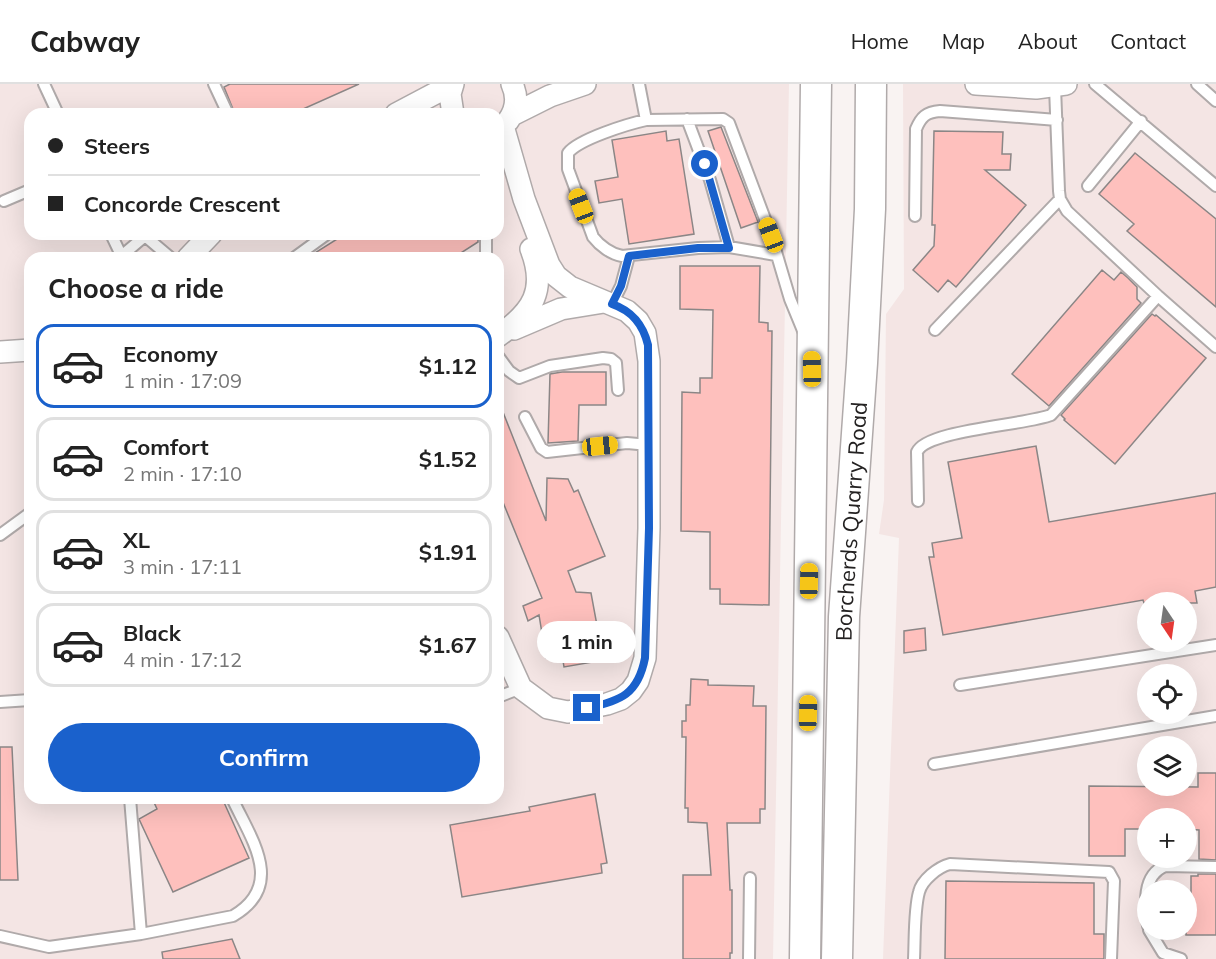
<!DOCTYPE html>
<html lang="en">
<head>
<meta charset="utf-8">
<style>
	body { margin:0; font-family:Mulish,sans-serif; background:#f6f6f6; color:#222; height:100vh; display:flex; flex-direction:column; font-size:22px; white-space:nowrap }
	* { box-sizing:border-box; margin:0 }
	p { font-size:20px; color:#767676 }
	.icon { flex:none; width:33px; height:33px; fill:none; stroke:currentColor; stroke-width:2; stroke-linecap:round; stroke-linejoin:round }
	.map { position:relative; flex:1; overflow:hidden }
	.panel { position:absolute; left:24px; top:168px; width:480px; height:552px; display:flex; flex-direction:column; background:#fff; border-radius:18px; box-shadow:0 6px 24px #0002 }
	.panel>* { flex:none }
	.guide { position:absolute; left:24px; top:24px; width:480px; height:132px; border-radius:18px; box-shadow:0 6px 24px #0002; display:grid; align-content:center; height:132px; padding:0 24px; background:#fff }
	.needle { width:39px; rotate:167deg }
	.fabs { position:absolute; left:1137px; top:508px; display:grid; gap:12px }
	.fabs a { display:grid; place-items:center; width:60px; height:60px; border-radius:50%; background:#fff; box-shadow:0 6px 24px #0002; font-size:30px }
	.end { position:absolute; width:27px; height:27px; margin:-14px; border:8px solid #1a61cc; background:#fff; box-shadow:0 0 0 3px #fff }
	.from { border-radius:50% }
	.bubble { position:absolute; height:42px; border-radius:21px; background:#fff; box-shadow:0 6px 24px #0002; font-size:20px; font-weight:700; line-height:42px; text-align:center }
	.car { position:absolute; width:18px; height:36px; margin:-18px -9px; border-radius:8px; box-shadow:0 0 4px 2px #0007; background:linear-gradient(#f5c518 24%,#345 0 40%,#f5c518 0 76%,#345 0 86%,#f5c518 0) }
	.guide b { display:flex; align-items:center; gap:21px; height:57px; font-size:22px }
	.guide b+b { border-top:2px solid #e0e0e0 }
	.guide i { width:15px; height:15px; background:#222 }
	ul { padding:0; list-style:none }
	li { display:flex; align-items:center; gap:18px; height:84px; margin:0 12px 9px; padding:0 12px; border:3px solid #e0e0e0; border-radius:18px }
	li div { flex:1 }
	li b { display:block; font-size:22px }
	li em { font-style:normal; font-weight:700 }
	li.active { border-color:#1a61cc }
	li>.icon { width:54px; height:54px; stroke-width:1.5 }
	h2 { padding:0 24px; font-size:27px; line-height:72px }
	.cta { display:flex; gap:12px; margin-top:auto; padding:12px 24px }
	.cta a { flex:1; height:69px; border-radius:36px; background:#1a61cc; color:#fff; font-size:24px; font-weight:700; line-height:69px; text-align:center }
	header { display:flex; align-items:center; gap:36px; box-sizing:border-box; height:84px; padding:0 30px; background:#fff; border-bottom:2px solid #e0e0e0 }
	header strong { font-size:28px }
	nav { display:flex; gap:33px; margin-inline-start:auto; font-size:21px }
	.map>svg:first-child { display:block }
	.built { fill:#f4e5e4; fill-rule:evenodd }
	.building { fill:#fec0bd; stroke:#8b8686; stroke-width:1.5 }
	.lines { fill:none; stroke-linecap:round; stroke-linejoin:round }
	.service-casing { stroke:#b0aaaa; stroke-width:14 }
	.minor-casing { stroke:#b0aaaa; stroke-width:24 }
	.secondary-casing { stroke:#b0aaaa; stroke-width:33 }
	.service { stroke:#fff; stroke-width:10 }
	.minor { stroke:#fff; stroke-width:21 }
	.secondary { stroke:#fff; stroke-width:30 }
	.route { stroke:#1a61cc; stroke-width:8 }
	.labels { text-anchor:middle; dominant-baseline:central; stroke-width:4.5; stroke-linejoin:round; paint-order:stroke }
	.street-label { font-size:22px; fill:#242222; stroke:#fff }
</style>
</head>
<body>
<header>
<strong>Cabway</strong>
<nav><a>Home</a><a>Map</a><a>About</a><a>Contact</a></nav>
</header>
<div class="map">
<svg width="1216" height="875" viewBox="0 0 1216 875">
	<rect width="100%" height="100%" fill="#f9f3f2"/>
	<path class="built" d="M0,0h789l-16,875h-773zM30,30h468v120h-468zM30,174h468v540h-468z
		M903,0h313v875h-333l16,-421 -20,-4 5,-34 2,-186 18,-25zM1148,519h38v39h-38zM1148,591h38v39h-38zM1148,663h38v39h-38zM1148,735h38v39h-38zM1148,807h38v39h-38z"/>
	<path class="building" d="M230,0h129l-67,30h-57l-11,-27z
		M721,43l37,95 -17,6 -33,-97z
		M666,47l1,10 12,-2 15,95 -65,10 -7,-45 -23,4 -4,-22 23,-4 -6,-37z
		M934,47l69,1 -1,22h9l-1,16h-25l41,35 -70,82 -8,-7 -10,12 -25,-22 21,-24 1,-21h-3z
		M1135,69l81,66v88l-89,-76 7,-7 -35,-30z
		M345,150h133v8l-25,16h-146z
		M680,182h80l-1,56 9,1v8h4l-3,274 -49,-1v-15h-10v-57l-29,-1 1,-139 18,1v-15h12l1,-68 -33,-1z
		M1102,186l12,10 7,-8 7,6 9,9v12l4,4 -92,103 -37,-32z
		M1152,230l3,2 1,-1 50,43 -91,106 -51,-44 1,-1 -4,-4z
		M562,288h44v33h-27l-1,36 -30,2 2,-69z
		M499,318l47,119 1,-43 21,1 6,13 4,-2 27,66 -37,15 8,21 15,1 10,54 -10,2 2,13 -29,5 -2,-12 -16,3 -7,-43 -11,6 -5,-15 19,-8 -44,-108z
		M1036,362l13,76 167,-29v94l-21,4 2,12h-53l-1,-3 -200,35 -14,-78h5l-2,-14 30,-5 -14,-76z
		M925,544l1,22 -22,3v-22z
		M691,595l17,1v5l46,1 -1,20h13l-1,103h-5v14h-33l3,67h2v63h-2v6h-47v-84h28l-4,-52 -19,-1v-14h-3l1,-71h-4v-16h4v-16h4z
		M0,663h12l6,133h-18z
		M1198,689h18v87l-17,-1v-29l-13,-1v-10h-38v10h-23v27h-36v-70l109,1z
		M595,710l12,69 -6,1 1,9 -140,24 -12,-72 80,-14 -1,-4z
		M152,714h70l27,60 -76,34 -34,-73 18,-10z
		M1198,790h18v61h-30v-41h5v-18h7z
		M946,797l148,2v51h10v25h-159z
		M232,855l8,20h-77l-1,-7z"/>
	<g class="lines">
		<defs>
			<path id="service" d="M44,0l14,30
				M214,0l14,30
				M639,0l7,36 77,-1 6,4 42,112 19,64 14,34
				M1095,0l121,102
				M1197,0l19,17
				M1055,3l4,104 1,8 7,12 91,85 58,51
				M687,35l23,61 19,67
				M646,36c-18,4 -67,19 -78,33v16l25,68c7,9 18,17 29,19l76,-8 31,-1 47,8
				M1088,102l53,-65
				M4,117l26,-11
				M915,132l1,-87c5,-12 10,-17 24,-18l117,9
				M111,150l10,21
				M486,150v24
				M119,174l26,-22 26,22
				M294,174l33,-24
				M612,220l9,-18 8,-30
				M935,246l125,-131
				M498,272l11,15 10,7 31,-12 53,-8 8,1 5,4 2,27
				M525,333l16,31 6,4 80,-9 22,2
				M918,417l-1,-49c9,-22 109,-27 134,-37l107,-119
				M0,451l30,-22
				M960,601l256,-40
				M498,613l23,-9
				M0,618l30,-2
				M934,680l282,-48
				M130,714l11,136
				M1148,842c-3,-21 -6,-51 17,-60l51,1
				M1149,846l14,23 18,6
				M0,852l49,11 92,-13 92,-18c53,-31 18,-77 -1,-118
				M749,875l1,-81
				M914,875c1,-20 0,-49 5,-67 3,-12 19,-25 31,-28l159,8 5,9 -3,78"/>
			<path id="minor" d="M453,0l-3,10 3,20
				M976,0l60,4 30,-4
				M396,30l57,-30
				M512,31l38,-19 35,-12
				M508,37c9,-12 10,-24 4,-37
				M188,174l23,-24
				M514,245l47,-20 43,-7
				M498,252c35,-24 49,-46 33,-87
				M0,268l30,-2
				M498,553l23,51 27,20 20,4 39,-8 14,-5 10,-8 7,-10 7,-23 4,-130v-167l-4,-28 -7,-12 -11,-10 -57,-24 -14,-11 -7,-11 -25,-66 -21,-73"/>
			<g id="secondary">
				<path d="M805,875l11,-875"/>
				<path id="s1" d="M837,875l7,-342 18,-254 8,-154 1,-125"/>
			</g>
		</defs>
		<use href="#service" class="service-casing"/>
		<use href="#minor" class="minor-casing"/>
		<use href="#secondary" class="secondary-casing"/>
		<use href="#service" class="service"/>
		<use href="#minor" class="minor"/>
		<use href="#secondary" class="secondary"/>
	</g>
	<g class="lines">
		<path class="route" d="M587,624c34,-7 51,-14 58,-50l4,-130 -1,-183c-5,-21 -16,-34 -36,-41l9,-18 8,-30 69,-8h31l-24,-84"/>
	</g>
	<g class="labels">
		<g class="street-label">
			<text stroke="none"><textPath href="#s1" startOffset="438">Borcherds Quarry Road</textPath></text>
		</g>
	</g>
</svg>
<div class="fabs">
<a><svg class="needle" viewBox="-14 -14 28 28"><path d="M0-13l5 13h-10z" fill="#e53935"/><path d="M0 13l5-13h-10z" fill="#767676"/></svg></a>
<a><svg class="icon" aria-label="locate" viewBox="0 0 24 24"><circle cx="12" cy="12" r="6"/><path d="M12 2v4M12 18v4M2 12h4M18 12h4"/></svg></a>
<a><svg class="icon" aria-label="layers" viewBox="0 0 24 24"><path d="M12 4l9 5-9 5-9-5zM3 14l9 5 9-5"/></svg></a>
<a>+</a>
<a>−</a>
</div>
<i class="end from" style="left:705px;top:80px"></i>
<i class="end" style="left:587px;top:624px"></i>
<div class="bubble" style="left:537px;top:537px;width:99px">1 min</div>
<i class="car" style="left:581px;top:122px;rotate:339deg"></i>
<i class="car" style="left:771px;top:151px;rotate:339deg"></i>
<i class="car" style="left:812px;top:285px;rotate:359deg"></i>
<i class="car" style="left:600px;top:362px;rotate:84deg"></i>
<i class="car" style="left:809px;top:497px;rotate:1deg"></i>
<i class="car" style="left:808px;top:629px;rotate:1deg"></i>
<div class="guide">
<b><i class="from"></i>Steers</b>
<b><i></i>Concorde Crescent</b>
</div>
<section class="panel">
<h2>Choose a ride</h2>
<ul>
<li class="active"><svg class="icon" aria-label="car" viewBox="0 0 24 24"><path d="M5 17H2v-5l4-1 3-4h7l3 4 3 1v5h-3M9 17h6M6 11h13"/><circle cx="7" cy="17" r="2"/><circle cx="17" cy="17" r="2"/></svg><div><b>Economy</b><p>1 min · 17:09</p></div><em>$1.12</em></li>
<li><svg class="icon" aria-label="car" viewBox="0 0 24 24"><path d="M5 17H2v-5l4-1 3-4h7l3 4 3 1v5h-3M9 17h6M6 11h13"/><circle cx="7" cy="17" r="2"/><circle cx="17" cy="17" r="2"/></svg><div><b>Comfort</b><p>2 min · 17:10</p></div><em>$1.52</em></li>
<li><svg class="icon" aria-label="car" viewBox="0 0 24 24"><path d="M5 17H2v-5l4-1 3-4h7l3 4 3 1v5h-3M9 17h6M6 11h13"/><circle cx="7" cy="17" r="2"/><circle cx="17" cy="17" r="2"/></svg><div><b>XL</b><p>3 min · 17:11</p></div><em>$1.91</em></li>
<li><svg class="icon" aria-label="car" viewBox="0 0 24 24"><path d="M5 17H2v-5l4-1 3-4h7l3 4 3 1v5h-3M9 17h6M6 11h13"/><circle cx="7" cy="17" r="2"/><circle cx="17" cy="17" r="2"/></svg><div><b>Black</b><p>4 min · 17:12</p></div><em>$1.67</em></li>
</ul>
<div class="cta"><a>Confirm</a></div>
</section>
</div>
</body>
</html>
